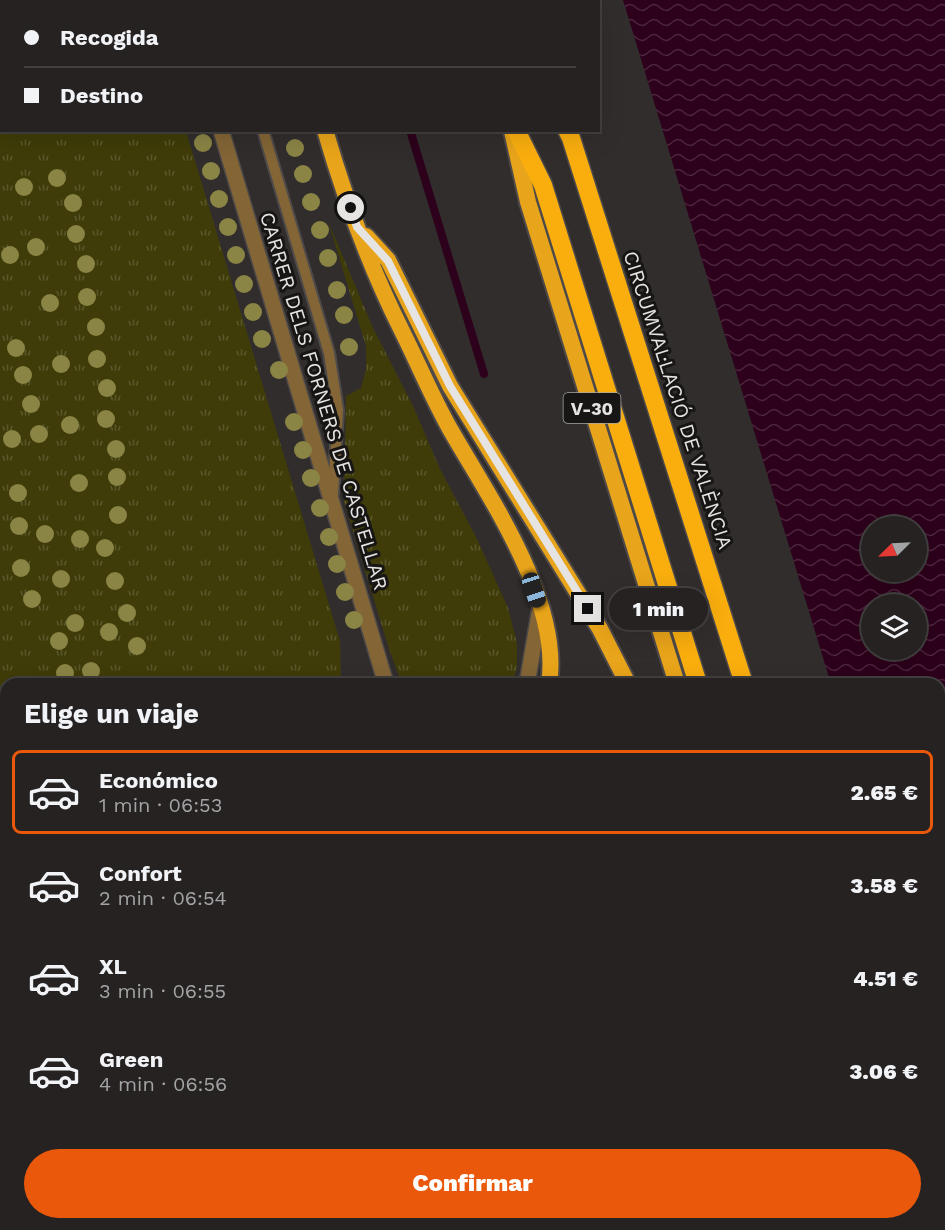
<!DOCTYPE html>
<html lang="es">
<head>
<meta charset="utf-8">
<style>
	body { margin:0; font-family:"Work Sans",sans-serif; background:#2d2a2a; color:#f1f3f6; height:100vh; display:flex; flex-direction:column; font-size:22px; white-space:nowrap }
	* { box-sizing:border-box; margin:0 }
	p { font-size:20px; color:#a3a4a5 }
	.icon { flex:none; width:33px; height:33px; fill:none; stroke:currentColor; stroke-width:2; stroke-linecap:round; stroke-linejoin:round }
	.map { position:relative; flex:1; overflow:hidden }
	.sheet { position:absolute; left:0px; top:678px; width:945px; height:552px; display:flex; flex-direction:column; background:#252221; border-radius:18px 18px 0 0; box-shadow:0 6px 24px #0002,0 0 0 2px #423f3f }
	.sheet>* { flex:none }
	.top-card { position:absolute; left:0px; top:0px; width:600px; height:132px; box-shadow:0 6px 24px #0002,0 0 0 2px #423f3f; display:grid; align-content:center; height:132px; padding:0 24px; background:#252221 }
	.needle { width:39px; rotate:246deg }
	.controls { position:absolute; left:861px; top:516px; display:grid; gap:12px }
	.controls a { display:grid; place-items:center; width:66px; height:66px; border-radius:50%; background:#252221; box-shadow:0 6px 24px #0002,0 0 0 2px #423f3f; font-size:30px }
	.end { position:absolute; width:27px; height:27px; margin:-14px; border:8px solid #e6e4e2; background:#111; box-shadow:0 0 0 3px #111 }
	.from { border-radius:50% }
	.bubble { position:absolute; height:42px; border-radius:21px; background:#252221; box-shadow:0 6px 24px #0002,0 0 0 2px #423f3f; font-size:20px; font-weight:800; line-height:42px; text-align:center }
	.car { position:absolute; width:18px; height:36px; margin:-18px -9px; border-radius:8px; box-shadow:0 0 4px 2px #0007; background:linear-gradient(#222 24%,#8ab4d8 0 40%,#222 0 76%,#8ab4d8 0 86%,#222 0) }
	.top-card b { display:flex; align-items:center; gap:21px; height:57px; font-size:22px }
	.top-card b+b { border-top:2px solid #423f3f }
	.top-card i { width:15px; height:15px; background:#f1f3f6 }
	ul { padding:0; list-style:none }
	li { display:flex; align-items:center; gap:18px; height:84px; margin:0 12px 9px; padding:0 12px; border:3px solid transparent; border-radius:9px }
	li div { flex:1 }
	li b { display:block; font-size:22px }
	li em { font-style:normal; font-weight:800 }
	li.selected { border-color:#ea580c }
	li>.icon { width:54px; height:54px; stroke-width:1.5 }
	h2 { padding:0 24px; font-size:27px; line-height:72px }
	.cta { display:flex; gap:12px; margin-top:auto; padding:12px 24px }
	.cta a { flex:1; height:69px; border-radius:36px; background:#ea580c; color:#fff; font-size:24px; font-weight:800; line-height:69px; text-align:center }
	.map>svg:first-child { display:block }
	.grass { fill:url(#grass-tufts) }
	.water { fill:url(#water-waves); fill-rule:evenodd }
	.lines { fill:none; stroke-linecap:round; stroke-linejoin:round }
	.stream { stroke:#2d001b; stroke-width:8 }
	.service-casing { stroke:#4e4a49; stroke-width:14 }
	.minor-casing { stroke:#4e4a49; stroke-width:18 }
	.tertiary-casing { stroke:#4e4a49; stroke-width:18 }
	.trunk-casing { stroke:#4e4a49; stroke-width:20 }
	.motorway-casing { stroke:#4e4a49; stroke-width:21 }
	.service { stroke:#836536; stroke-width:10 }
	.minor { stroke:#836536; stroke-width:15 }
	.tertiary { stroke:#836536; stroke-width:15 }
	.trunk { stroke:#e8a41a; stroke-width:16 }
	.motorway { stroke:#f9ae0e; stroke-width:18 }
	.tree { fill:#8a8445 }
	.route { stroke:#e6e4e2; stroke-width:8 }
	.labels { text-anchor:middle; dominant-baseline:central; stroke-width:6; stroke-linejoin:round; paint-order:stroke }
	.shield { fill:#171615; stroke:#a8a6a4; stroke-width:1.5 }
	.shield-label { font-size:18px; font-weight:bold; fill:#e6e4e2 }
	.street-label { font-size:20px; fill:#e6e4e2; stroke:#171615 }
</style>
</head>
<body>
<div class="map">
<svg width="945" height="1230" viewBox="0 0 945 1230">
	<defs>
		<pattern id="grass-tufts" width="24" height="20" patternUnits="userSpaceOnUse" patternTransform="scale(1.5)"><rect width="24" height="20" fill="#3f3c09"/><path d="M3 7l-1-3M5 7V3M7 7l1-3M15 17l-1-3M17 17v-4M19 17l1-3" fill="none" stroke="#5b582d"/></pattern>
		<pattern id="water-waves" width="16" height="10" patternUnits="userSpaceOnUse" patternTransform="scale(1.5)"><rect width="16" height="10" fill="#2d001b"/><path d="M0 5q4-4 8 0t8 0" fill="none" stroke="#4b253c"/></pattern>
	</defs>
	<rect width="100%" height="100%" fill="#312d2c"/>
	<path class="grass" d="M0,0h147v1l-145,1v128l184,1 154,510 1,43h-335v153l-6,-1z
		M328,221l45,107 40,78 27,63 37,70 31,69 9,35v22l-4,19h-111l-13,-35 -45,-148 2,-105 15,-8 5,-19v-23z
		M6,974v36l-2,1 -4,-23z
		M4,1064l2,16v27l-6,1v-43z
		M531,1224h75l2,6h-75z
		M626,1224h52l2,6h-52z"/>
	<path class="water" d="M623,0h322v1060l-6,-19v-357h-108zM872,526h44v46h-44zM872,604h44v46h-44z"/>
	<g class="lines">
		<path class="stream" d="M370,0v2
			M410,130l74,244
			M741,1224l2,6"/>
		<defs>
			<path id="service" d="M224,0v2
				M263,130l66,223 9,57 -5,84"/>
			<path id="minor" d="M182,0v2
				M221,130l165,554
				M527,684l13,-76
				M0,1179l6,-15
				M397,1224l2,6"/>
			<path id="tertiary" d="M0,906h6
				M0,1139h6"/>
			<path id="trunk" d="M286,0l1,2
				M471,0v2
				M325,130c20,69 45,137 77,201 16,32 30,66 48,98 39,68 112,173 99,255
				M512,131l16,71 149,482
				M366,236l22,24 62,126 150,243 28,55
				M810,1224l2,6
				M848,1224l2,6"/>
			<path id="motorway" d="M516,0v2
				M536,0l1,2
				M516,130l27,55 155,499
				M567,130l4,8 173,546
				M885,1224l1,6
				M906,1224l2,6"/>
		</defs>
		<use href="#service" class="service-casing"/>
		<use href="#minor" class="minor-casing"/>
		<use href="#tertiary" class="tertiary-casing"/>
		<use href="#trunk" class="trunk-casing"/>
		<use href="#motorway" class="motorway-casing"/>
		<use href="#service" class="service"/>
		<use href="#minor" class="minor"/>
		<use href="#tertiary" class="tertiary"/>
		<use href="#trunk" class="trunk"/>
		<use href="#motorway" class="motorway"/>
	</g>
	<g class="tree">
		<circle cx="203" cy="143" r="9"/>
		<circle cx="295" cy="148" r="9"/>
		<circle cx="211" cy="171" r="9"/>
		<circle cx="303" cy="174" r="9"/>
		<circle cx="57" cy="178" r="9"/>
		<circle cx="24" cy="187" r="9"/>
		<circle cx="219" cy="199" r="9"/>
		<circle cx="311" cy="202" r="9"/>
		<circle cx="73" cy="203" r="9"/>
		<circle cx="228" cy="227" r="9"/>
		<circle cx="320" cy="230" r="9"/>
		<circle cx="76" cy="234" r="9"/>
		<circle cx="36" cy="247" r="9"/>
		<circle cx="10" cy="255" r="9"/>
		<circle cx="236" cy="255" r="9"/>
		<circle cx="328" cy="258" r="9"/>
		<circle cx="86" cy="264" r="9"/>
		<circle cx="244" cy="284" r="9"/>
		<circle cx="337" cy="290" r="9"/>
		<circle cx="87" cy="297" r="9"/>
		<circle cx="50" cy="303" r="9"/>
		<circle cx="253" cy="312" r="9"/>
		<circle cx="344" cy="315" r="9"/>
		<circle cx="96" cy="327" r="9"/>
		<circle cx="262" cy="339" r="9"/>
		<circle cx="349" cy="347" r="9"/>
		<circle cx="16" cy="348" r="9"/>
		<circle cx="97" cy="359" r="9"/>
		<circle cx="61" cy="364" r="9"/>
		<circle cx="279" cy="370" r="9"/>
		<circle cx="23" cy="375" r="9"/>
		<circle cx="107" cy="388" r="9"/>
		<circle cx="31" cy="404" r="9"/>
		<circle cx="106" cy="419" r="9"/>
		<circle cx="294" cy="422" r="9"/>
		<circle cx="70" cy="425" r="9"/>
		<circle cx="39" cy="434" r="9"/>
		<circle cx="12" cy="439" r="9"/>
		<circle cx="116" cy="449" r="9"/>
		<circle cx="303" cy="450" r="9"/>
		<circle cx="117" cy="477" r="9"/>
		<circle cx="311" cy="478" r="9"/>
		<circle cx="79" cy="483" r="9"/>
		<circle cx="18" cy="493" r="9"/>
		<circle cx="320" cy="508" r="9"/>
		<circle cx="118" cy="515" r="9"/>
		<circle cx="19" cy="526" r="9"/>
		<circle cx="45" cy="534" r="9"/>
		<circle cx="329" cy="537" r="9"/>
		<circle cx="80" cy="539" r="9"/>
		<circle cx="105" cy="548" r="9"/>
		<circle cx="337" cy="564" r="9"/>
		<circle cx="21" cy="568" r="9"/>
		<circle cx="61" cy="579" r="9"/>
		<circle cx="115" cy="581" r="9"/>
		<circle cx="345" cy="592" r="9"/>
		<circle cx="32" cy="599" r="9"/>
		<circle cx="127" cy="613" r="9"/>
		<circle cx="354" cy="620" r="9"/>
		<circle cx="75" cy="623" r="9"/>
		<circle cx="109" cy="632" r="9"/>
		<circle cx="59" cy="641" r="9"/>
		<circle cx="137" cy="646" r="9"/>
		<circle cx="91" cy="671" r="9"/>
		<circle cx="65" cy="673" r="9"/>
	</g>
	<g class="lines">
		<path class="route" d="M351,208l6,19 31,34 62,125 138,223"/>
	</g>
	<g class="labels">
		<rect class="shield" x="563.5" y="393" width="57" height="30" rx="4.5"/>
		<g class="shield-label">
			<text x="592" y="408">V-30</text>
		</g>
		<g class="street-label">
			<text transform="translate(678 400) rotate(72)">CIRCUMVAL·LACIÓ DE VALÈNCIA</text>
			<text transform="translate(324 401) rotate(73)">CARRER DELS FORNERS DE CASTELLAR</text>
		</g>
	</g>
</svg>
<div class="controls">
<a><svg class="needle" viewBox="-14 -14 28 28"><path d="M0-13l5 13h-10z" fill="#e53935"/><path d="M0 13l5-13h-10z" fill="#a3a4a5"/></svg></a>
<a><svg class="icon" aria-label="layers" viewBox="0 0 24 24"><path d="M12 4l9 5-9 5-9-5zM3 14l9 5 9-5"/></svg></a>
</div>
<i class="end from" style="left:351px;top:208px"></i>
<i class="end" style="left:588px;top:609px"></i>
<div class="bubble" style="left:609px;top:588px;width:99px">1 min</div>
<i class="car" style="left:534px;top:590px;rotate:162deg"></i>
<div class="top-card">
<b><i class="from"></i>Recogida</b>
<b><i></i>Destino</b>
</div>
<section class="sheet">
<h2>Elige un viaje</h2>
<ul>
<li class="selected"><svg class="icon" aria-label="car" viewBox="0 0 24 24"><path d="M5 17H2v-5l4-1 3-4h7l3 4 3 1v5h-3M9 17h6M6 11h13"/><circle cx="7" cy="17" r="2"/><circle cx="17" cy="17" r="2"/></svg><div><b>Económico</b><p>1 min · 06:53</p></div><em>2.65 €</em></li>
<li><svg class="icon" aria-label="car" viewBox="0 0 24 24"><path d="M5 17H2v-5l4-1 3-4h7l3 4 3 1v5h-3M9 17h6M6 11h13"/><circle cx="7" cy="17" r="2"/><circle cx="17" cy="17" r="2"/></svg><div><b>Confort</b><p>2 min · 06:54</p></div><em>3.58 €</em></li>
<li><svg class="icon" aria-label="car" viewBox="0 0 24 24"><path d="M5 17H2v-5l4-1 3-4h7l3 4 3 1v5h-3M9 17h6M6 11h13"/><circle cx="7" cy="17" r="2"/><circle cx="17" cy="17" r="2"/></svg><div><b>XL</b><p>3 min · 06:55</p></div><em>4.51 €</em></li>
<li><svg class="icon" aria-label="car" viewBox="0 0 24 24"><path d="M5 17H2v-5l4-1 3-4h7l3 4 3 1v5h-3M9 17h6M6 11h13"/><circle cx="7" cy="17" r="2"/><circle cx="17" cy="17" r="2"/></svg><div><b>Green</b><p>4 min · 06:56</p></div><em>3.06 €</em></li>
</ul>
<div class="cta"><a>Confirmar</a></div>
</section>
</div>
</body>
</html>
